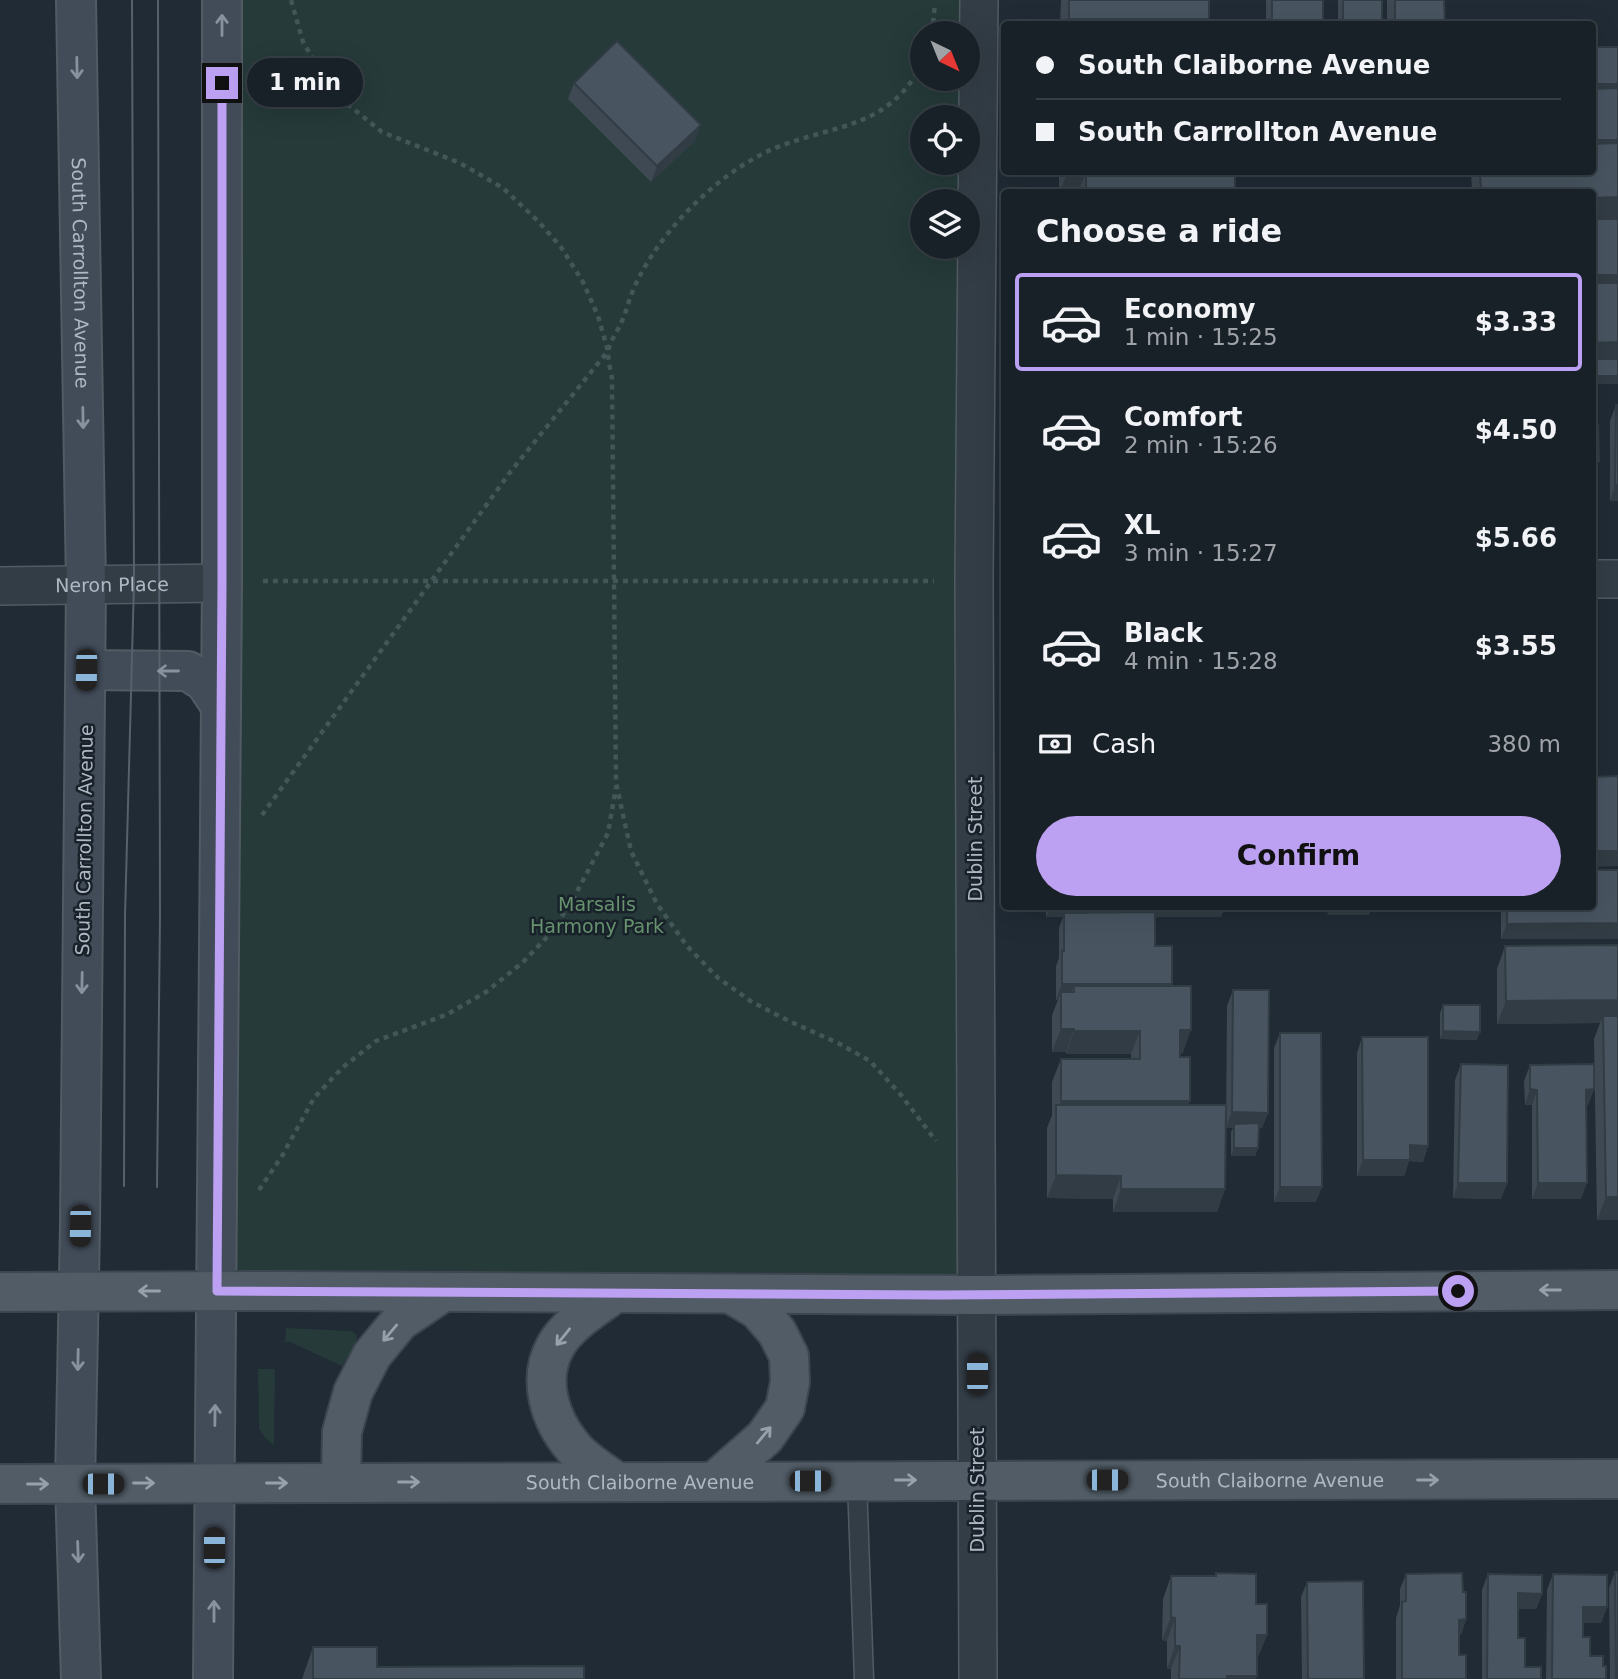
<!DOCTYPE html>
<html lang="en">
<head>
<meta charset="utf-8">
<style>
	body { margin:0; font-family:"DejaVu Sans",sans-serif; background:#252d34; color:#f1f3f6; height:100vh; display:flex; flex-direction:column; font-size:26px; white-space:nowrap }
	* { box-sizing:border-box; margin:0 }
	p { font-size:23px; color:#9fa3a8 }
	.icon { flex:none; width:38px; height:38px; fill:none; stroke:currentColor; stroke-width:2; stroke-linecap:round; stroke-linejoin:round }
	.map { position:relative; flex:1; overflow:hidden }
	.drawer { position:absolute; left:1001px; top:189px; width:595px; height:721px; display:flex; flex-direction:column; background:#182028; border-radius:7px; box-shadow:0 7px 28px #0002,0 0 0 2px #363e45 }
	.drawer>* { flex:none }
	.top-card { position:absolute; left:1001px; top:21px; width:595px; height:154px; border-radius:7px; box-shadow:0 7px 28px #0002,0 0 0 2px #363e45; display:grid; align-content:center; height:154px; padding:0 35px; background:#182028 }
	.needle { width:46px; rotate:137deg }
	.buttons { position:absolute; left:910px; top:21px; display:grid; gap:14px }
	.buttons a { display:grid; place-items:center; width:70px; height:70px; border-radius:50%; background:#182028; box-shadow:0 7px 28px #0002,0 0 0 2px #363e45; font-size:35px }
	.end { position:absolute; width:32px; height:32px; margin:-16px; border:9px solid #bca0f2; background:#111; box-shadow:0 0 0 4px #111 }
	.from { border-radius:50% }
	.bubble { position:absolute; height:49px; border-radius:24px; background:#182028; box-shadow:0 7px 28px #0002,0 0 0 2px #363e45; font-size:23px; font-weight:800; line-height:49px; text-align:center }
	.car { position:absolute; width:21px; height:42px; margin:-21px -10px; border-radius:9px; box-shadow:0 0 5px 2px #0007; background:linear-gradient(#222 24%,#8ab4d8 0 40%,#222 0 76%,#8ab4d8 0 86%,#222 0) }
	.top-card b { display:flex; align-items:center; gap:24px; height:66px; font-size:26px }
	.top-card b+b { border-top:2px solid #363e45 }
	.top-card i { width:18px; height:18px; background:#f1f3f6 }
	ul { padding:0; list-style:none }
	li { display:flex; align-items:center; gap:21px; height:98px; margin:0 14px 10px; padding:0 21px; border:4px solid transparent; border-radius:7px }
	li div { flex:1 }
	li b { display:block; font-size:26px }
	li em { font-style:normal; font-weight:800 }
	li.on { border-color:#bca0f2 }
	li>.icon { width:63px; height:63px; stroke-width:1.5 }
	h2 { padding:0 35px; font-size:32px; line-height:84px }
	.pay { display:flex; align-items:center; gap:18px; height:77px; padding:0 35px; font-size:26px }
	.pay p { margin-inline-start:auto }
	.cta { display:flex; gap:14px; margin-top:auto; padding:14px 35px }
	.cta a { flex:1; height:80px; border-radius:42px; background:#bca0f2; color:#111; font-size:28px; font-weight:800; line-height:80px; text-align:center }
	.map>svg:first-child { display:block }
	.green { fill:#253a39; fill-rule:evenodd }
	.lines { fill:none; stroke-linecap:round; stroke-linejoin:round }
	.lane-casing { stroke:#515b64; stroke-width:21 }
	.street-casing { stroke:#515b64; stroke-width:40 }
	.secondary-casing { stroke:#515b64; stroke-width:42 }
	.primary-casing { stroke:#3d4650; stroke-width:42 }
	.path { stroke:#435758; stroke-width:4.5; stroke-dasharray:5 5; stroke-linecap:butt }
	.lane { stroke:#333d46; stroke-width:18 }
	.street { stroke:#333d46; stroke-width:37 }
	.secondary { stroke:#424c59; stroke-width:38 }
	.primary { stroke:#515c66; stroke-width:38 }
	.tram { stroke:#55616d; stroke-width:2 }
	.wall { fill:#3e4953 }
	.shaded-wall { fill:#323c44 }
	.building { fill:#485561; stroke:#323c44; stroke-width:2 }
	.oneway { stroke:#88929e }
	.oneway2 { stroke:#97a1ac }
	.route { stroke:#bca0f2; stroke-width:9 }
	.labels { text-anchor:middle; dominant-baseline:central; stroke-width:5; stroke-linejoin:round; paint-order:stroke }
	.street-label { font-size:19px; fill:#aeb8c3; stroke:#19222b }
	.park-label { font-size:19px; fill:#66926d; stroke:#19222b }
</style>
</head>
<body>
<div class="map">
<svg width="1618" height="1679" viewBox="0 0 1618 1679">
	<rect width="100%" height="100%" fill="#202b35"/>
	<path class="green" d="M222,0h757l-3,1295 -759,-4zM922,33h46v46h-46zM922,117h46v46h-46zM922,201h46v46h-46z
		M286,1328l66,3 5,5 -1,7 -14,23 -52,-24h-5z
		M258,1369h17l-1,76 -7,-5 -8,-11z"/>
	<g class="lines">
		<defs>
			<path id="lane" d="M857,1481l7,198"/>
			<g id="street">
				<path d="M1592,579h26"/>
				<path id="s1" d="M0,586l222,-3"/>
				<path d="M978,1679l-4,-1100 5,-579"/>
			</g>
			<g id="secondary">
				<path id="s2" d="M76,0l10,585 -6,641 -5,258 6,195"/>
				<path d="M86,670l102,1 17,11 16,24"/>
				<path d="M213,1679l9,-1096v-583"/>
			</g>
			<g id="primary">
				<path d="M0,1292l277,-1 699,4 642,-5"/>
				<path d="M615,1293c-20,15 -48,31 -60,54 -18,33 -5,73 18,100 10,13 29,24 42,34"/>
				<path d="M715,1481l50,-44 20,-29 5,-26 -1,-26 -12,-24 -19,-22 -27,-16"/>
				<path d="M341,1483l1,-51 11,-40 19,-37 28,-34 43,-29"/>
				<path id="s3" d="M0,1484l1618,-5"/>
			</g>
		</defs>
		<use href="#lane" class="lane-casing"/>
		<use href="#street" class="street-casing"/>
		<use href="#secondary" class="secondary-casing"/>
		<use href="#primary" class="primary-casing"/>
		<path class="path" d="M932,33l3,-29
			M922,64c-34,65 -87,60 -147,84 -59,25 -123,90 -145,150 -3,9 -5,17 -9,25 -4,9 -12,20 -13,29 0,9 3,19 4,27l4,404 15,68 26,53 30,42 31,32 34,24 39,20 47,21 32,18 31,34 35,46
			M263,581h671
			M262,815l249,-344 97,-120 -10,-35 -15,-34 -22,-35 -23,-26 -35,-33 -43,-25 -78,-31 -37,-30 -22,-26 -20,-34 -12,-42
			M259,1190l23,-34 32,-58 28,-30 34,-27 72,-27 38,-22 36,-29 28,-29 22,-33 36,-68 8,-46"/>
		<use href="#lane" class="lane"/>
		<use href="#street" class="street"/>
		<use href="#secondary" class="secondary"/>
		<use href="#primary" class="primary"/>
		<path class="tram" d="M124,1186l1,-270 9,-333 -2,-583
			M157,1187l3,-271 -2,-916"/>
	</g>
	<path class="wall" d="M1061,0h148l-2,24h-147z
		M1266,0h57v24h-57z
		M1338,0h44v24h-44z
		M1387,0h57l1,24h-58z
		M574,83l121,58 -44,41 -83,-83z
		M1059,172h176v20h-176z
		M1471,172h121v20h-120z
		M1597,359h21v25h-24v-17z
		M1616,405h2v96h-8v-80z
		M1618,870v69h-117v-33h91z
		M1046,906h179l-4,11h-66v29l17,40 11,67h-3v4l8,48 37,84 -8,23h-104v-13l-66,-1v-70l5,-13v-33l9,-23h70v-5h-65v-2h-14v-37l6,-15h-2v-34l3,-8v-30l4,-11h-17z
		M1618,945v275h-21l-3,-181 6,-16 -103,1v-55l8,-23z
		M1233,990l35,123 -6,15h-3l-1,20 -3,8h-24v-24l2,-4h-7l1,-122z
		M1443,1005l34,35 -37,-1v-26z
		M1280,1033l36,169h-42v-154z
		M1362,1037l66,109 -5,16 -14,-1 -5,15h-47v-123z
		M1461,1064l46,119 -6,16 -48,-1 2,-118z
		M1530,1065l64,24 -6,16h-2l-5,94h-49v-94h-7l-1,-24z
		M1615,1572l3,107h-8l-1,-91z
		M1216,1573l40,31 11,31 -10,23 -1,21h-85v-10h-4v-28l-5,-1 1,-41 8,-23h44z
		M1406,1574l57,18 3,27 -5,16h-2v20l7,24h-70v-61l4,-13v-16z
		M1488,1574l54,20 -6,15h-18v29l7,29 16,12h-59v-89z
		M1553,1574l54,33 -6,16h-18v14l7,19 13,10 3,13h-60l1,-89z
		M1307,1582l57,97h-62l-1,-82z
		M313,1647l64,20 207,12h-282z"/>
	<path class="shaded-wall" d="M1069,19h140l-2,5h-140z
		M1592,84h26v15l-26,1z
		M701,125l-6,16 -44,41 6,-16z
		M1592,140h26v23h-26z
		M1067,173h19l-8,19h-18z
		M1618,197v23l-26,1v-23z
		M1592,275h26v15h-26z
		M1618,342v16h-26v-15z
		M1597,376h21v8h-24z
		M1615,485h3v16h-8z
		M1592,737h5l-5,14z
		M1592,851h26v15l-26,1z
		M1050,906h175l-4,11h-157v-4l-1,4h-17z
		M1330,907h42l-3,8h-42z
		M1618,923v16h-117l6,-15z
		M1062,984h110l-5,16 -93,-8v-6l-6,14 -7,-8 -3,8h-2z
		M1618,1000v23l-15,-7 -3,7 -103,1 9,-23z
		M1061,1029h13l-8,23h-14z
		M1180,1030h11l-8,23h-12z
		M1074,1031h66l-9,23h-65z
		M1443,1031l37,1 -3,8 -37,-1z
		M1530,1089l7,1 -5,15h-7z
		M1594,1089l-6,16 -8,1 6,-16z
		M1061,1101h129l-9,23 -125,-10z
		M1232,1112l36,1 -6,15h-28v-4l-1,4h-7z
		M1410,1145l18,1 -5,16 -14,-1 -5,15h-47l6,-16z
		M1234,1148h24l-3,8h-24z
		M1056,1175l65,1 -8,23 -66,-1z
		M1458,1183h49l-6,16 -48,-1z
		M1538,1183h49l-6,16h-49z
		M1280,1187h42l-6,15h-42z
		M1121,1189h104l-8,23h-104z
		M1606,1197h12v23h-21z
		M1518,1593l24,1 -6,15h-24z
		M1583,1607h24l-6,16h-24z
		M1171,1617l4,1 -8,23 -5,-1z
		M1466,1619l-5,16h-8l6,-15z
		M1257,1635h10l-9,23h-9z
		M1175,1646h5l-9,23h-4z
		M1227,1676h30l-1,3h-30z"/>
	<path class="building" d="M1069,0h140v19h-140z
		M1272,0h51v24h-51z
		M1343,0h39v24h-39z
		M1395,0h49l1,24h-50z
		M617,41l84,84 -44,41 -83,-83z
		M1592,47h26v37h-26z
		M1618,88v52h-26v-51z
		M1618,143v54l-26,1v-6h-111l-1,-20h112v-28z
		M1067,172h168v20h-149v-19h-19z
		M1592,219h26v56h-26z
		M1592,283h26v59l-26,1z
		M1597,359h21v17h-21z
		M1592,385h3l1,40h2l1,36h-4l1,41h-4z
		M1616,405h2v80h-3z
		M1592,646h3l2,91h-5z
		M1618,776v75h-26v-74z
		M1592,870h26v53l-111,1v-18h85z
		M1330,906h42v1h-42z
		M1155,912v34h17v38h-110v-34l2,1v-38z
		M1618,945v55l-112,1 -1,-55z
		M1074,986h117v44h-11v27h10v44h-129v-42h79v-28h-66v-2h-13v-37h13z
		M1233,990h36l-1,123 -36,-1z
		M1443,1005h37v27l-37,-1z
		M1603,1016h15v181h-12z
		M1280,1033h41l1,154h-42z
		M1362,1037h66v109l-18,-1v15h-47z
		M1461,1064l47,1 -1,118h-49z
		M1594,1064v25l-8,1 1,93h-49l-1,-93 -7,-1v-24z
		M1056,1105h170l-1,84h-104v-13l-65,-1z
		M1259,1123l-1,25h-24v-24z
		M1615,1572h3v107h-2z
		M1216,1573l40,1v30h11v31h-10v41h-30v3h-48l1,-33h-5v-28l-4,-1v-41h45z
		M1462,1573l1,19h3v27l-7,1v35h7v24h-64v-77l4,-1v-27z
		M1488,1574l54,1v19l-24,-1v45h7v29h16v12h-54z
		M1553,1574l54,1v32h-24v30h7v19h13v10h3v13h-54z
		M1363,1581l1,98h-56l-1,-97z
		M313,1647h64v20l207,-1v13h-271z"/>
	<defs><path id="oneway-shaft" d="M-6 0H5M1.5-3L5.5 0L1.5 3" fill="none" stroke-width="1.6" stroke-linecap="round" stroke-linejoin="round" transform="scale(1.75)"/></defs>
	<g class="oneway">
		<use href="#oneway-shaft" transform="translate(222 25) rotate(-90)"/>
		<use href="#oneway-shaft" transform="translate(77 68) rotate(89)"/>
		<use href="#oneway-shaft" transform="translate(83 418) rotate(89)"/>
		<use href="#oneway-shaft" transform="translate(168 671) rotate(-180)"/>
		<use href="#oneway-shaft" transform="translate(82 983) rotate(91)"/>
		<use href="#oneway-shaft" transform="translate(78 1360) rotate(91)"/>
		<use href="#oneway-shaft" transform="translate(215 1415) rotate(-89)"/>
		<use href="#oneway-shaft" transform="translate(78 1552) rotate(88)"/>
		<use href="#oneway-shaft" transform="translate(214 1611) rotate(-90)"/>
	</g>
	<g class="oneway2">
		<use href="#oneway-shaft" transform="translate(1550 1290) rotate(180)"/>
		<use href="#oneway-shaft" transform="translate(149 1291) rotate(180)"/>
		<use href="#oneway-shaft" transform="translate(390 1333) rotate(130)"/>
		<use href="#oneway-shaft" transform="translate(563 1337) rotate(129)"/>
		<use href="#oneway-shaft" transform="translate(764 1435) rotate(-50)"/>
		<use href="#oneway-shaft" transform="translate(906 1480)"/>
		<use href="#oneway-shaft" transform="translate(1428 1480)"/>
		<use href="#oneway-shaft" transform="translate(409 1482)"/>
		<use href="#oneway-shaft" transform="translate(144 1483)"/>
		<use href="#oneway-shaft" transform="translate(277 1483)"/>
		<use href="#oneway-shaft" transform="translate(38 1484)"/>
	</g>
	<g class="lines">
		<path class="route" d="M222,83v500l-5,708 723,4 518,-4"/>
	</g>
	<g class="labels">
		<g class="street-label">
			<text stroke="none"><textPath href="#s2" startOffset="273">South Carrollton Avenue</textPath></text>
			<text stroke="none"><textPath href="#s1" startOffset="112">Neron Place</textPath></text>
			<text transform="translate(975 839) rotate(-90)">Dublin Street</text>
			<text transform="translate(84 840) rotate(-89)">South Carrollton Avenue</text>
			<text stroke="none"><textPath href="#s3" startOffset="1270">South Claiborne Avenue</textPath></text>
			<text stroke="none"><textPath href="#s3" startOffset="640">South Claiborne Avenue</textPath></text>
			<text transform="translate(977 1490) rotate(-90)">Dublin Street</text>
		</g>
		<g class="park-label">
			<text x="597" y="904">Marsalis<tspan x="597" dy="22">Harmony Park</tspan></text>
		</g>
	</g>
</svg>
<div class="buttons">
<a><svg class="needle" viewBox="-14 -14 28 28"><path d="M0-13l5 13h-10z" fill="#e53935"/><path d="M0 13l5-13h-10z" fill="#9fa3a8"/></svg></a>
<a><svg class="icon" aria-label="locate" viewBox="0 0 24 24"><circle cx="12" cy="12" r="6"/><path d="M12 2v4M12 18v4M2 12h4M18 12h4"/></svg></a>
<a><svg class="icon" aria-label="layers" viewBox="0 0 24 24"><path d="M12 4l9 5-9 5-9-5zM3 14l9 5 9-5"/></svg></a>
</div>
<i class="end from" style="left:1458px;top:1291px"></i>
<i class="end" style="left:222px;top:83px"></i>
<div class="bubble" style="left:247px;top:58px;width:116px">1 min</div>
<i class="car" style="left:86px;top:670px;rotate:181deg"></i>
<i class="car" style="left:80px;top:1226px;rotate:181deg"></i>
<i class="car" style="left:977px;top:1374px;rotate:0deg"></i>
<i class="car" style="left:1107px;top:1480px;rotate:90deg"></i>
<i class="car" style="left:810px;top:1481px;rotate:90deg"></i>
<i class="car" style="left:103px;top:1484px;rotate:90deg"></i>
<i class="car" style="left:214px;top:1548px;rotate:0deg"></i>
<div class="top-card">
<b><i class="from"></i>South Claiborne Avenue</b>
<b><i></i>South Carrollton Avenue</b>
</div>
<section class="drawer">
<h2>Choose a ride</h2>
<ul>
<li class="on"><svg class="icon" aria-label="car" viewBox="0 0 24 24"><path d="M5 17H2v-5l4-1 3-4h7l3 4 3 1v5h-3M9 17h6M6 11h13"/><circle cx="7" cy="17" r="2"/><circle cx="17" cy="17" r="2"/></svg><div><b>Economy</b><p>1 min · 15:25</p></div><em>$3.33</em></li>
<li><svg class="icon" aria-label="car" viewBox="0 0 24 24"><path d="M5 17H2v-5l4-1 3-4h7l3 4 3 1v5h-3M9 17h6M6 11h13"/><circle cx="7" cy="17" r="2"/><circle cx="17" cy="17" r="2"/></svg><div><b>Comfort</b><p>2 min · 15:26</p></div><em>$4.50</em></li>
<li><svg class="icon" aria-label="car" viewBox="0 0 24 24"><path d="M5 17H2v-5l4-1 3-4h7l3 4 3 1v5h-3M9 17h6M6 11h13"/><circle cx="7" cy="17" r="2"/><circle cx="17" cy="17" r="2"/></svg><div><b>XL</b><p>3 min · 15:27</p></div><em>$5.66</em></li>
<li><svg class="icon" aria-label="car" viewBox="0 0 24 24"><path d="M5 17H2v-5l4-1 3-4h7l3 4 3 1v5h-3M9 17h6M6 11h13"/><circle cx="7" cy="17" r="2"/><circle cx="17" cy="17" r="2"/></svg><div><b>Black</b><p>4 min · 15:28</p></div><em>$3.55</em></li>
</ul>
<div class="pay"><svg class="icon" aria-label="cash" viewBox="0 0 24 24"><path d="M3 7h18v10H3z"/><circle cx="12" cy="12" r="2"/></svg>Cash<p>380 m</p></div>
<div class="cta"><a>Confirm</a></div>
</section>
</div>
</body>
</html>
